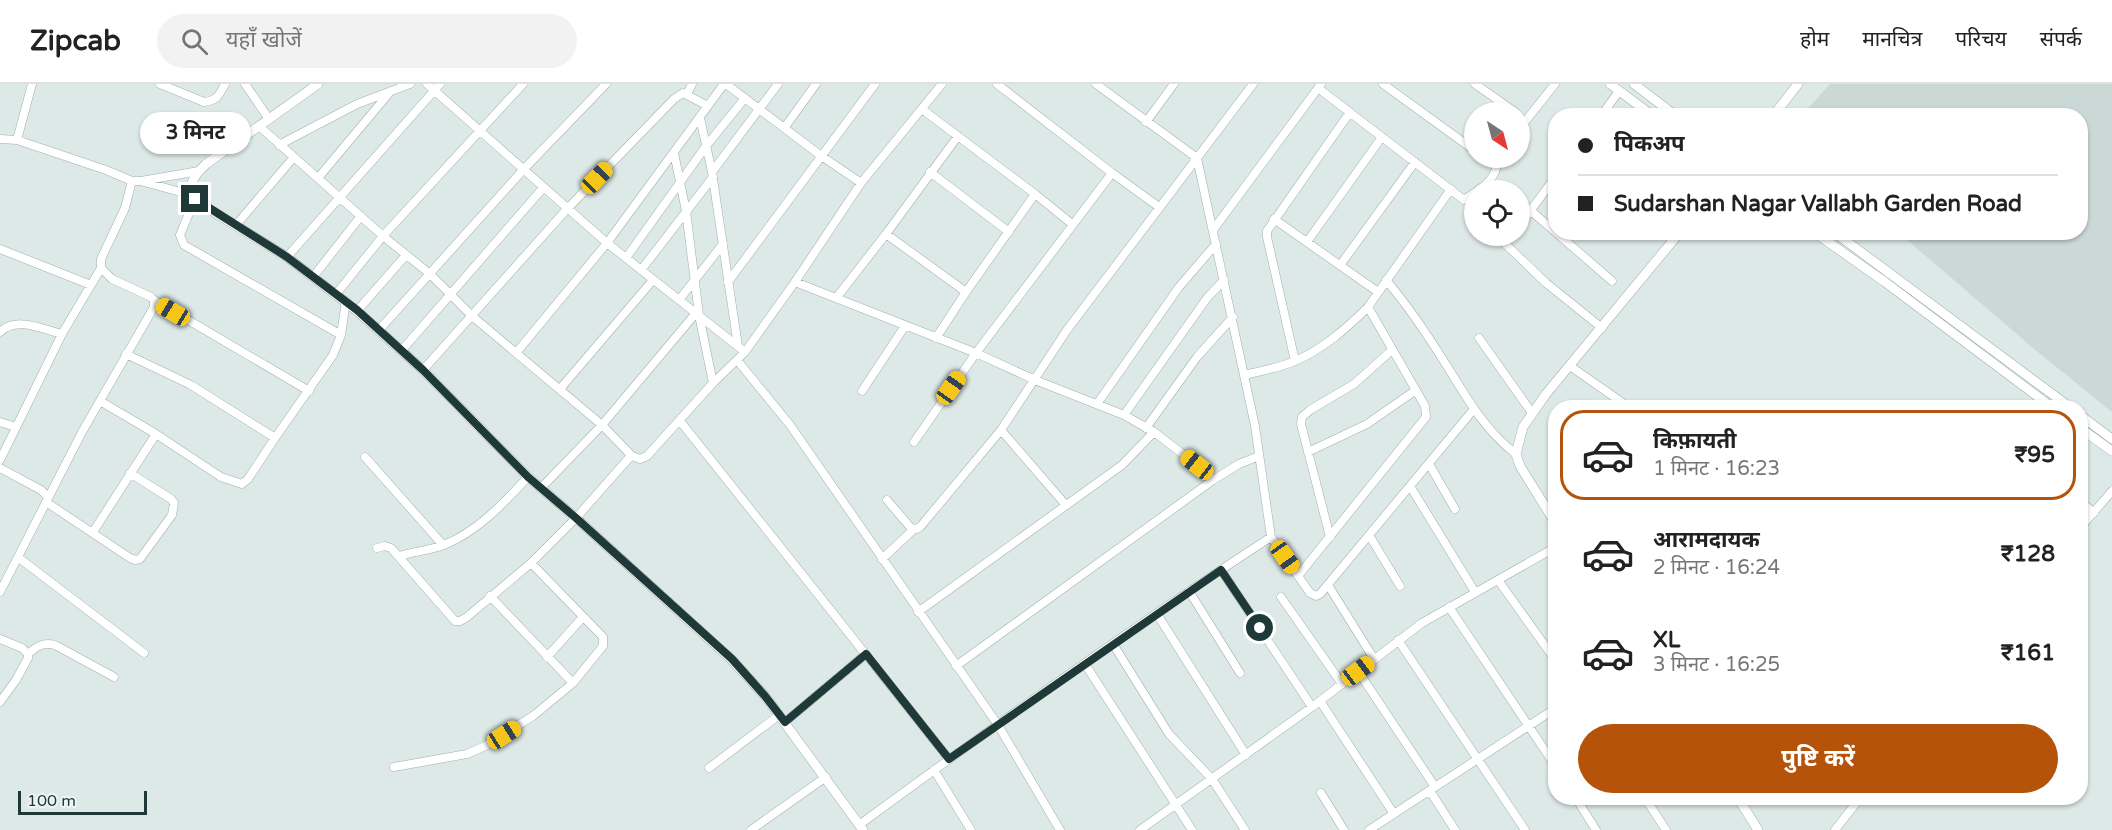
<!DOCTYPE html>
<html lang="hi">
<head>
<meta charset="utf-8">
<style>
	body { margin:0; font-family:"Varela Round","Noto Sans Devanagari",sans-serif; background:#f2f2f2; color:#222; height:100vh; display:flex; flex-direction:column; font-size:22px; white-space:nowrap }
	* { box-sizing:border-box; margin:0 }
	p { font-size:20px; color:#767676 }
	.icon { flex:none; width:33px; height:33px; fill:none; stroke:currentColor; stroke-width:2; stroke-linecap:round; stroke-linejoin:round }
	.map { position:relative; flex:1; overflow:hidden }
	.panel { position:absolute; left:1548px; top:316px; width:540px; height:405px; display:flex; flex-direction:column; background:#fff; border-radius:24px; box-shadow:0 2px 4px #0004 }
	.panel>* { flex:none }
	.guide { position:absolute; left:1548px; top:24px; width:540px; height:132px; border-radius:24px; box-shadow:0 2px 4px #0004; display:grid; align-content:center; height:132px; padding:0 30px; background:#fff }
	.needle { width:39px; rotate:144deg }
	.tools { position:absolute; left:1464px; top:18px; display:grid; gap:12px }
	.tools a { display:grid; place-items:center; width:66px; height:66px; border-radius:50%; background:#fff; box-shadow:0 2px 4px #0004; font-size:30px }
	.scale { position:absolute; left:18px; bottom:15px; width:129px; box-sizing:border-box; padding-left:6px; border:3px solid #1f3838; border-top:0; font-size:16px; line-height:21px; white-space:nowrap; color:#1f3838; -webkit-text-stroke:4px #edf6f4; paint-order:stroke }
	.end { position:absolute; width:27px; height:27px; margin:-14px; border:8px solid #1f3838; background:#fff; box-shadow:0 0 0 3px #fff }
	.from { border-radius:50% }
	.bubble { position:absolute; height:42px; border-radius:21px; background:#fff; box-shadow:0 2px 4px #0004; font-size:20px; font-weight:700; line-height:42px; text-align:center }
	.car { position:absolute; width:18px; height:36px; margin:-18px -9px; border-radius:8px; box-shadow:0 0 4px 2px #0007; background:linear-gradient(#f5c518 24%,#345 0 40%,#f5c518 0 76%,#345 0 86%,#f5c518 0) }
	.guide b { display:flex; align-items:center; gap:21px; height:57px; font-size:22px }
	.guide b+b { border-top:2px solid #e0e0e0 }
	.guide i { width:15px; height:15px; background:#222 }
	ul { padding:10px 0 0; list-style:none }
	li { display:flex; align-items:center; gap:18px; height:90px; margin:0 12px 9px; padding:0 18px; border:3px solid transparent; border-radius:24px }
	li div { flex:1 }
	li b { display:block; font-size:22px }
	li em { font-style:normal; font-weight:700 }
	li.active { border-color:#b45309 }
	li>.icon { width:54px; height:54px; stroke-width:1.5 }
	.primary-button { display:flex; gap:12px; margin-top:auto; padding:12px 30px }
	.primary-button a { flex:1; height:69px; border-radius:36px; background:#b45309; color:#fff; font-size:24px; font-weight:700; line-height:69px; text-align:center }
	header { display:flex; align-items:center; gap:36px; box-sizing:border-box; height:84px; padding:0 30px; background:#fff; border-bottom:2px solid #e0e0e0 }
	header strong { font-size:28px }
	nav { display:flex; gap:33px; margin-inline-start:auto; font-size:21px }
	.search { width:420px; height:54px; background:#f2f2f2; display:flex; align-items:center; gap:15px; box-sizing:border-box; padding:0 21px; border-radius:33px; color:#767676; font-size:22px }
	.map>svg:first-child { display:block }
	.built { fill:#cbd9d6 }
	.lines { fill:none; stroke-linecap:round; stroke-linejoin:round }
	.minor-casing { stroke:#a0b0af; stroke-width:9 }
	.tertiary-casing { stroke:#a0b0af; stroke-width:10 }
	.minor { stroke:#fff; stroke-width:8 }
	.tertiary { stroke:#fff; stroke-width:9 }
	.route { stroke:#1f3838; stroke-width:8 }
</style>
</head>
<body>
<header>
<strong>Zipcab</strong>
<div class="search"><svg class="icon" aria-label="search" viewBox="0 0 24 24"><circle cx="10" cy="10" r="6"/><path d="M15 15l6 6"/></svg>यहाँ खोजें</div>
<nav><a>होम</a><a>मानचित्र</a><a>परिचय</a><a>संपर्क</a></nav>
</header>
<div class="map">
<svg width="2112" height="746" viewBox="0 0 2112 746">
	<rect width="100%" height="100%" fill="#dde9e7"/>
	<path class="built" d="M1830,0h282v328l-73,-59 -140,-120 181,-1v-116l-278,-1z"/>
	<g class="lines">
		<defs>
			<path id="minor" d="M160,0l44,18c13,-1 15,-7 21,-18
				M245,0l24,35
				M427,0l180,159 138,109
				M726,0l94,71 41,28
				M997,0l115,89 47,34
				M1096,0l101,74 58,268 16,111 39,56 6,3 4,-2 154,-185
				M1383,0l91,66
				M1475,0l40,28
				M1318,4l146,112 10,-7
				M687,10l5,-10
				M923,26l112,84 37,30
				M1601,32l18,-25
				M700,34l12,54 26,174
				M1146,38l28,-38
				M259,42l124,110 47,38 42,42 130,109 30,31
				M785,43l31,-43
				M1520,44l35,-44
				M0,55l17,1 89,30 26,11h8l52,14
				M17,56l15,-56
				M279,61l78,-41 53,-20
				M674,69l12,58 13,104 14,68
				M1486,74h8
				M712,88l66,-88
				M930,88l79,60
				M318,94l72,-86
				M141,97l58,-10
				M1478,106c12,-8 20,-17 19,-32
				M195,115l-15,36 4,10 157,90
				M1530,126l82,71
				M1473,130l1,2
				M1274,135l104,73
				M236,141l58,-68
				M1520,141l36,-49
				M1213,146l108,-146
				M886,150l80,58
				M1497,152l49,47 56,45
				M1307,158l75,-105
				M0,165l91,36
				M287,173l153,-173
				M626,174l80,-112 39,-48
				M1341,180l74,-102
				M641,186l72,-93
				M313,193l48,-61
				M1386,196c22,26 41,54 59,83 21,33 39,67 71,91
				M728,198l147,-198
				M795,198l66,-99 81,-99
				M336,210l47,-58 140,-152
				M837,213l49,-63 72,-98
				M154,216l155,91
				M679,216l44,-56
				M357,227l49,-56
				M379,246l144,-160 83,-86
				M0,248c16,-16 42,-3 62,2l39,-66
				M936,254l30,-46 69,-98
				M1479,254l53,75
				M402,266l141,-162
				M516,269l91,-110 117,-159
				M126,270l65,31 84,53
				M737,276l53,65 208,300 62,105
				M1295,277l-28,-124v-6l83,-119
				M1570,282l60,42
				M423,286l144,-161 107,-110 9,-6 25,13
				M1244,291c17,-4 35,-7 51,-14 28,-12 51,-32 73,-54l83,-118
				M560,305l93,-109
				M862,307l43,-65
				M100,317l56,33 65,43 21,7 6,-5 27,-41 58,-83 8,-20 5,-34
				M1097,320l82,-117 37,-43
				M1124,331l83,-117 17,-18
				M680,337l269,338
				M0,338l16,5
				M1146,344l51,-71 36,-40
				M1001,346l64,74
				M914,358l62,-89 136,-180
				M1308,368l59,-28 49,-34
				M365,373l78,88
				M0,376l62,-126
				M1429,380l26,45
				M0,384l41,22 7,7
				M1410,402l65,106
				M541,404l61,-63 94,-112
				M887,416l24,28 6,1 4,-3 80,-96 66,-100 186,-246
				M2080,417l14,12
				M46,418l84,56 5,2 5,-1 32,-44 2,-12 -3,-4 -41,-26
				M2080,444l32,-37
				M93,448l63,-98
				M1369,451l31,51
				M1330,453l-29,-113 1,-7 8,-7 44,-26 38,-34
				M377,464l8,-2 6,2 64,73h5l7,-4 64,-54 45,-45 53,-60 3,-2 8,3 7,-3 66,-73 32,-31 50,-70 181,71 59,27 89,35 30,17 43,33 16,15
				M399,472c14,-4 31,-6 45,-11 34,-14 60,-42 84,-68
				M19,474l125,95
				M882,475l32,-30
				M1221,486l91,137
				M1298,492l128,-159 -1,-11 -57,-99
				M1498,496l58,81
				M1328,501l46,74
				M1189,507l51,82
				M0,508l82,-160 72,-125v-7l-3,-3 -39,-18 -11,-11v-9l24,-51 7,-27
				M490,512l83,87
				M1281,513l61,87
				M1449,523l107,160
				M918,528l204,-147 32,-33
				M1157,530l89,141
				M0,555l22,9 6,6v4l-12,22 -16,22
				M1398,556l127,190
				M1113,560l56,90 43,45 33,51
				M28,570c9,-8 15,-12 27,-9l59,32
				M547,573l36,-40
				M1085,580l107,166
				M956,582l257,-186 26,-16 20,-8
				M1358,587l77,116
				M1320,617l74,113
				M785,638l81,-68
				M394,683l73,-13 18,-8 48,-30 40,-33 30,-37v-9l-72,-74
				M709,684l70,-53
				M934,686l37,60
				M1430,707l25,39
				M1321,709l23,37
				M1576,714l20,32
				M1645,714l21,32
				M859,741c135,-99 272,-197 412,-288
				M751,746l75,-53
				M1140,746l172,-123 110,-84 134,-76
				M1369,746l187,-122
				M1835,746l25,-32"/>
			<path id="tertiary" d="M318,0l-112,80c-14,13 -22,26 -5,40l86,53 70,54 66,59 105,107 48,41 155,141 34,37 98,134
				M1610,0l43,32
				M1634,0l42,32
				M1773,32l25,-32
				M1814,148l71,50 168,126
				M1834,148l237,176
				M2080,331l32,24
				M2080,344l32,23
				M1556,440l-36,-58 -4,-12 7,-27 23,-33 134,-162
				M1738,714l20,32"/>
		</defs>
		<use href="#minor" class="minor-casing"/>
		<use href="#tertiary" class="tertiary-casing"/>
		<use href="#minor" class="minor"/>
		<use href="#tertiary" class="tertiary"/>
	</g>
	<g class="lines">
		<path class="route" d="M195,115l92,58 70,53 66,60 105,107 48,41 156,141 33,37 20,26 81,-68 83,105 272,-189 39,58"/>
	</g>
</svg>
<div class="tools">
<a><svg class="needle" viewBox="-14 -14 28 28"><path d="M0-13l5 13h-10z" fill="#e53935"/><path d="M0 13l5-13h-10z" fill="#767676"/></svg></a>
<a><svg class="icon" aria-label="locate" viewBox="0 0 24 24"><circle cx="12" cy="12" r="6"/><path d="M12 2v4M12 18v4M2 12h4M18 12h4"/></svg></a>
</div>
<div class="scale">100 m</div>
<i class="end from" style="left:1260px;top:544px"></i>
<i class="end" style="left:195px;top:115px"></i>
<div class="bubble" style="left:140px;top:28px;width:111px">3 मिनट</div>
<i class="car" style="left:597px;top:94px;rotate:44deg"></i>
<i class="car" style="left:173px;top:228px;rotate:301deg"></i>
<i class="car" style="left:951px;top:304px;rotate:35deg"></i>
<i class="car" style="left:1197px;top:381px;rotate:308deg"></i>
<i class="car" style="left:1285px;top:473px;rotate:145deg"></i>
<i class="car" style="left:1358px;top:587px;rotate:53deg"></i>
<i class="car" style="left:504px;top:651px;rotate:58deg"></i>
<div class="guide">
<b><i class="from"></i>पिकअप</b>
<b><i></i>Sudarshan Nagar Vallabh Garden Road</b>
</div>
<section class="panel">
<ul>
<li class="active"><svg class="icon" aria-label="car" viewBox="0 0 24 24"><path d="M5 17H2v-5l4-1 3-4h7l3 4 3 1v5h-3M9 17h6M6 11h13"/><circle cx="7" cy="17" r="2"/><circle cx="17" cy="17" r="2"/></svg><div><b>किफ़ायती</b><p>1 मिनट · 16:23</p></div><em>₹95</em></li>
<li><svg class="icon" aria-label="car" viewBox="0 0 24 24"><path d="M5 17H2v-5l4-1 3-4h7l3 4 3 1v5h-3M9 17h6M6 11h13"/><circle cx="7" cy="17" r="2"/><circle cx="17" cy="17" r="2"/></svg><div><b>आरामदायक</b><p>2 मिनट · 16:24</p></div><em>₹128</em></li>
<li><svg class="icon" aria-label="car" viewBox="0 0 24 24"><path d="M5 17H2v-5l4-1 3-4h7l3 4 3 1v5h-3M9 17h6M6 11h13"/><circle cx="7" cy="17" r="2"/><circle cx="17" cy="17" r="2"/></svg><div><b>XL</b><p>3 मिनट · 16:25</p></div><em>₹161</em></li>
</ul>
<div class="primary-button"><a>पुष्टि करें</a></div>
</section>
</div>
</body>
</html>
